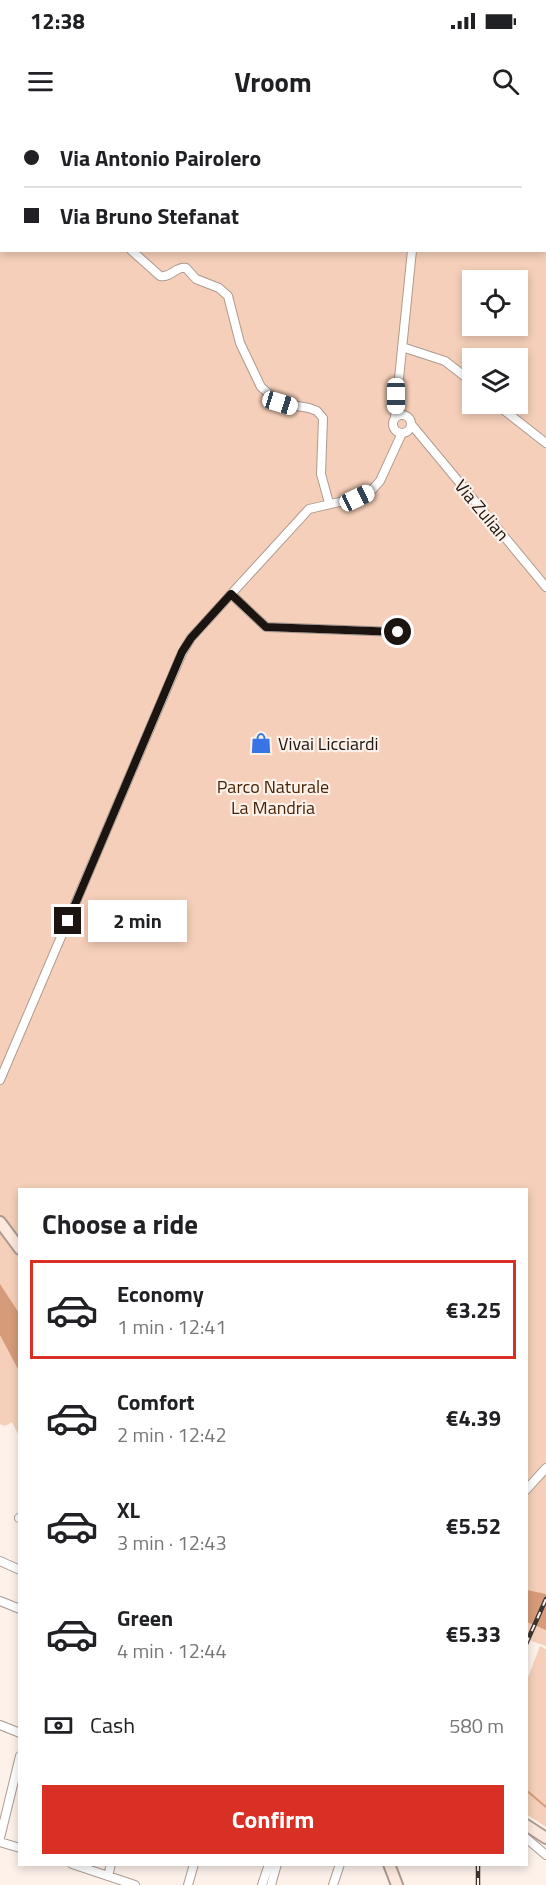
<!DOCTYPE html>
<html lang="en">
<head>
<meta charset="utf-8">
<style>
	body { margin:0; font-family:"Titillium Web",sans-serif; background:#f2f2f2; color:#202124; height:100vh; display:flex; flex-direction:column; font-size:22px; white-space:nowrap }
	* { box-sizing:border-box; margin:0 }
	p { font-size:20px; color:#757577 }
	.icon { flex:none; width:33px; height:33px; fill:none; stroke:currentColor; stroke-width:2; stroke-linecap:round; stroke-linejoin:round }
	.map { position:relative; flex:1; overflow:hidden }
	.sheet { position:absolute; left:18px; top:1068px; width:510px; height:678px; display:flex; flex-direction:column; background:#fff; border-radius:0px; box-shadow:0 3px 9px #0003 }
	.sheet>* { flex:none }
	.banner { position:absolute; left:0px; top:0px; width:546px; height:132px; box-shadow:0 3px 9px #0003; display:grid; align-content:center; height:132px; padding:0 24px; background:#fff }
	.fabs { position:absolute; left:462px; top:150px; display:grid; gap:12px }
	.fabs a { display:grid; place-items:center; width:66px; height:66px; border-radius:0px; background:#fff; box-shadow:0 3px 9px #0003; font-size:30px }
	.end { position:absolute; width:27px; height:27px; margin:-14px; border:8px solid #1b1411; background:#fff; box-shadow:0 0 0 3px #fff }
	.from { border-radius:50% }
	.bubble { position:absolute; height:42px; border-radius:0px; background:#fff; box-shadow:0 3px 9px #0003; font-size:20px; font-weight:700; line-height:42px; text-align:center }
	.car { position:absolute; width:18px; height:36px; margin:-18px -9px; border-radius:8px; box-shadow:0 0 4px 2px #0007; background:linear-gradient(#fff 24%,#345 0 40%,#fff 0 76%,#345 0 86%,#fff 0) }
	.banner b { display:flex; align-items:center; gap:21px; height:57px; font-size:22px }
	.banner b+b { border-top:2px solid #e0e0e0 }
	.banner i { width:15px; height:15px; background:#202124 }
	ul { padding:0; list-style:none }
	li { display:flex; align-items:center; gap:18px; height:99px; margin:0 12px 9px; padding:0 12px; border:3px solid transparent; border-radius:0px }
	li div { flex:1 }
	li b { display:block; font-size:22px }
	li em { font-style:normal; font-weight:700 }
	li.selected { border-color:#d93025 }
	li>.icon { width:54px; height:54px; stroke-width:1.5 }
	h2 { padding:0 24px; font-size:27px; line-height:72px }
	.pay { display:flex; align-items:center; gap:15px; height:66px; padding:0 24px; font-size:22px }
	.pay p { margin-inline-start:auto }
	.action { display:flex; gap:12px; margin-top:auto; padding:12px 24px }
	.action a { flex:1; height:69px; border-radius:0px; background:#d93025; color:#fff; font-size:24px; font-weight:700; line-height:69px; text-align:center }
	.status { display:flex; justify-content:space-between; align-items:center; height:42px; padding:0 30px; background:#fff; direction:ltr }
	.status svg { height:16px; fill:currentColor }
	header { display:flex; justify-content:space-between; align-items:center; height:78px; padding:0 24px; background:#fff; font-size:27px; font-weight:700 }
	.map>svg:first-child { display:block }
	.green { fill:#f5cfb9; fill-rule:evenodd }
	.water { fill:#d69b79 }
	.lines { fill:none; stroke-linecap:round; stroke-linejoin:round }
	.stream { stroke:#d69b79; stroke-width:2 }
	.street-casing { stroke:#ad9a90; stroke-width:10 }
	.secondary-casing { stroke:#ad9a90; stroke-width:14 }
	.street { stroke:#fff; stroke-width:8 }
	.secondary { stroke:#fce8dd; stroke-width:10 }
	.rail-casing { stroke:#3c3431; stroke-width:4.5 }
	.rail { stroke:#fdf1ea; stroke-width:2; stroke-dasharray:7; stroke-linecap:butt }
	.route { stroke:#1b1411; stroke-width:8 }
	.labels { text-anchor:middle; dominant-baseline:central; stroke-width:4.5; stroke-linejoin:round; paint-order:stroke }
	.street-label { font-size:18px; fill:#1b1411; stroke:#fdf1ea }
	.poi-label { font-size:18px; fill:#1b1411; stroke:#fdf1ea; text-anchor:start }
	.park-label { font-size:18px; fill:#492308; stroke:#fdf1ea }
</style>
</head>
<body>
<div class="status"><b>12:38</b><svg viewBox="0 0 49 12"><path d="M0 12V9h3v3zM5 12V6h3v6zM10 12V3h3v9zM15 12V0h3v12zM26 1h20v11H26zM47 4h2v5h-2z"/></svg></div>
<header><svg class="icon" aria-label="menu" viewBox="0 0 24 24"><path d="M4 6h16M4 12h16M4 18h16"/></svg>Vroom<svg class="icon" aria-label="search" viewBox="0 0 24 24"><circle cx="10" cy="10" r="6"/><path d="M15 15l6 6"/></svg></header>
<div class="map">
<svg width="546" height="1765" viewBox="0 0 546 1765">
	<rect width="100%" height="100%" fill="#fdf1ea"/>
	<path class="green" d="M0,0h546v1526l-20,-7v-449h-506l-1,246 -7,-14 -7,4 -5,-2zM2,2h542v128h-542zM472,160h46v46h-46zM472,238h46v46h-46z
		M540,1526l6,3v178l-20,-13 1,-134z"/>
	<path class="water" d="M0,1164l19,29v58l-19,-36z
		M527,1470l19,4v36l-19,-8z"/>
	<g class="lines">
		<path class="stream" d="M506,0l1,2
			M544,90l2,1
			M526,1670l20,17"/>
		<defs>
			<path id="street" d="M426,2v-2
				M131,130l29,26c11,2 16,-10 26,-8l10,11 23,9 9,8 12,47 21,44 19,16 29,5 8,3 6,7 -2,56 8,29
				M402,227l43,14 27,21
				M496,284l50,39
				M393 304a9 9 0 1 1 18 0a9 9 0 1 1-18 0Z
				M395,298l17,-168
				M411,304l135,163
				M231,474l35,33 132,5
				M0,960l182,-427 9,-15 118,-129 48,-11 14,-7 9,-10 22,-48
				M526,1370l20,-22
				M19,1398h1
				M0,1441l20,9
				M0,1481l20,8
				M0,1605l20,8
				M0,1718l20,-82
				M526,1718l20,17
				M0,1722l20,6
				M72,1744l63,21
				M108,1756l3,-12
				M188,1765l6,-21
				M262,1765l7,-21
				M271,1765l6,-21
				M333,1765l7,-21"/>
			<path id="secondary" d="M0,1102l20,27
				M526,1705l20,13
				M389,1744l8,21"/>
		</defs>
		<use href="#street" class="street-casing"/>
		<use href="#secondary" class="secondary-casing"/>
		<use href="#street" class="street"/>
		<use href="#secondary" class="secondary"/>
		<defs>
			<path id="rail" d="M526,1524l20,-45
				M478,1744v21"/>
		</defs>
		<use href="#rail" class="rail-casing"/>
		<use href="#rail" class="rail"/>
	</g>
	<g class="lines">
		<path class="route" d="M68,801l114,-269 9,-14 40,-44 35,33 132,5"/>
	</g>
	<defs>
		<symbol id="shop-bare" viewBox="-9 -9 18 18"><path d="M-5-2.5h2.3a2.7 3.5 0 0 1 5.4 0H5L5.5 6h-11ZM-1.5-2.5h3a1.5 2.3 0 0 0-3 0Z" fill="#3874e3" stroke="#fdf1ea" stroke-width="2.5" paint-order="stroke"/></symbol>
	</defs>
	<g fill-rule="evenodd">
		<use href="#shop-bare" x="246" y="608" width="30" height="30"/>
	</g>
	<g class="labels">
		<g class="street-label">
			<text transform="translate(482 390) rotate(50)">Via Zulian</text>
		</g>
		<g class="poi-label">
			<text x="278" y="623">Vivai Licciardi</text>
		</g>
		<g class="park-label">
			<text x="273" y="666">Parco Naturale<tspan x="273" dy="21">La Mandria</tspan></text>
		</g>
	</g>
</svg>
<div class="fabs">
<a><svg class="icon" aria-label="locate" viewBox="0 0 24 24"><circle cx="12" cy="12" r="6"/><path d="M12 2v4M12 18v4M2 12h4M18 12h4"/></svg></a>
<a><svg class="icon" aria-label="layers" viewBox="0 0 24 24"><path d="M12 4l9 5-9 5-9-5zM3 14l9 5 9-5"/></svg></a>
</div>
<i class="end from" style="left:398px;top:512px"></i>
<i class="end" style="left:68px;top:801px"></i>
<div class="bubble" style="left:88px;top:780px;width:99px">2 min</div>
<i class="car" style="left:396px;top:276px;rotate:180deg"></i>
<i class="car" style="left:280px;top:283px;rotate:107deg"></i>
<i class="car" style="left:357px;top:378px;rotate:65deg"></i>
<div class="banner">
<b><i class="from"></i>Via Antonio Pairolero</b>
<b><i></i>Via Bruno Stefanat</b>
</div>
<section class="sheet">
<h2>Choose a ride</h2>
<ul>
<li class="selected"><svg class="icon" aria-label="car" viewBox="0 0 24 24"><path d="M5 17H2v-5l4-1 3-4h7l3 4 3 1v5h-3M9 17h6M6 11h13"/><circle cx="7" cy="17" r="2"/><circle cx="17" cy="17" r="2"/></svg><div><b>Economy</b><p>1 min · 12:41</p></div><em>€3.25</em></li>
<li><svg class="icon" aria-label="car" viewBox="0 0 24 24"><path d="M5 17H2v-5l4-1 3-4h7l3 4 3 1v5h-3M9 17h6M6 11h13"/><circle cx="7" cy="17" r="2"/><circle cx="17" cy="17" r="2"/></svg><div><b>Comfort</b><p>2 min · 12:42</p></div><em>€4.39</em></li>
<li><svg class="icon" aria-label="car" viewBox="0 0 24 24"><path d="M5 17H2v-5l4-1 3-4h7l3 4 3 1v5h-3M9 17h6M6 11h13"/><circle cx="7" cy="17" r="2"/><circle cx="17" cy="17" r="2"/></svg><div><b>XL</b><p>3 min · 12:43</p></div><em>€5.52</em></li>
<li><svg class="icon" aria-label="car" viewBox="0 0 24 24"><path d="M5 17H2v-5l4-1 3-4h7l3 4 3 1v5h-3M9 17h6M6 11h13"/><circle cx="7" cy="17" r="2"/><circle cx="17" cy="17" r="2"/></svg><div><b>Green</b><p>4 min · 12:44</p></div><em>€5.33</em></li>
</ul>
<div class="pay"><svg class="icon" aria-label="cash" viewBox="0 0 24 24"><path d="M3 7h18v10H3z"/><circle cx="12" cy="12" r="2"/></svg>Cash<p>580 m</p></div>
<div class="action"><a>Confirm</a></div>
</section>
</div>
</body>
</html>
